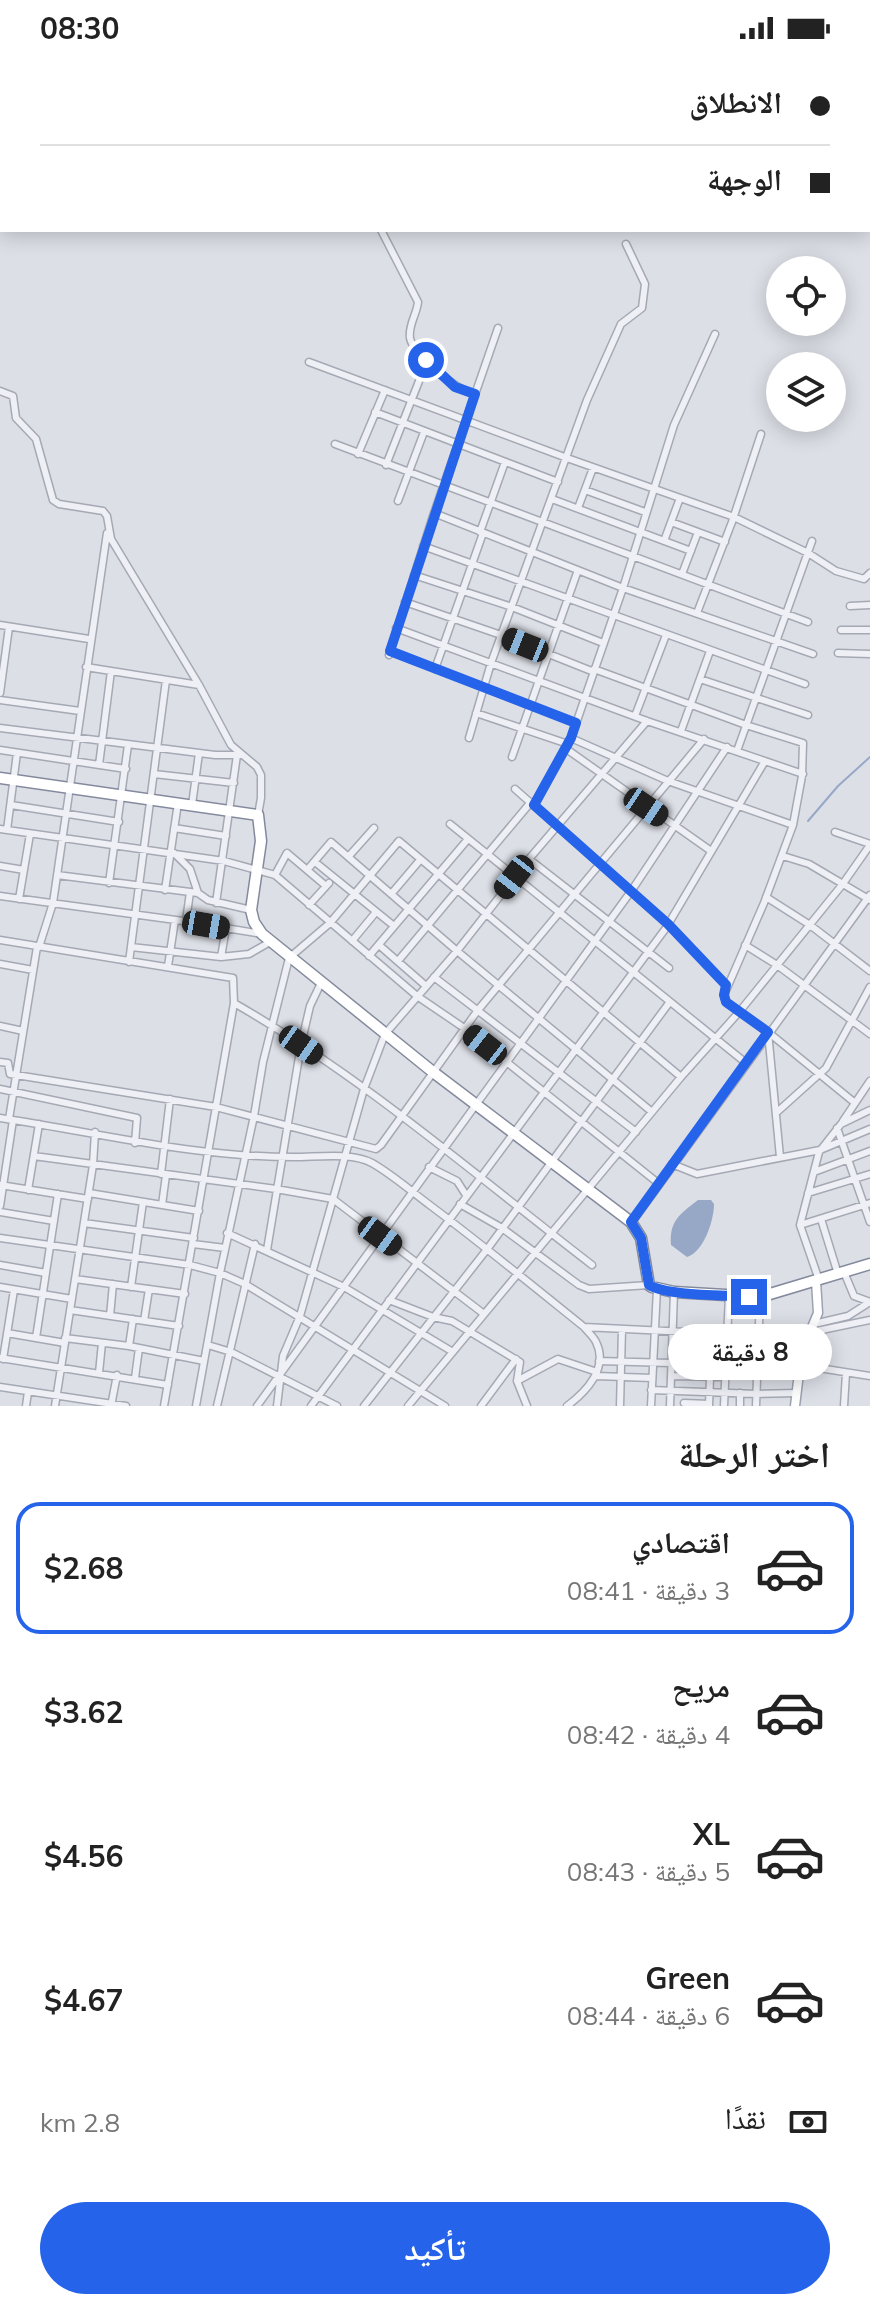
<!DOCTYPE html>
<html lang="ar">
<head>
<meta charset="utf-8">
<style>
	body { margin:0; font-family:Mulish,"Noto Naskh Arabic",sans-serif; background:#f6f6f6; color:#222; direction:rtl; height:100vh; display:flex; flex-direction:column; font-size:30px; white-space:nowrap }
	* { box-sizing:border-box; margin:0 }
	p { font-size:26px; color:#767676 }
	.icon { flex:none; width:44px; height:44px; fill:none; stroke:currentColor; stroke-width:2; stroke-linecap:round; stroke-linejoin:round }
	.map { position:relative; height:1350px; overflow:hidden; direction:ltr }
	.sheet { display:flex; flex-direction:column; background:#fff; flex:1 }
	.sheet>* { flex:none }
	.top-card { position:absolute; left:0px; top:0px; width:870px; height:176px; box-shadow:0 4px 20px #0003; direction:rtl; display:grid; align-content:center; height:176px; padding:0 40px; background:#fff }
	.buttons { position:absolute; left:766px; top:200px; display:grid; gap:16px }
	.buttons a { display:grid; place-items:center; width:80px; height:80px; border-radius:50%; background:#fff; box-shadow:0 4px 20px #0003; font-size:40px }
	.end { position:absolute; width:36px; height:36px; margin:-18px; border:10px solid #2563eb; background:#fff; box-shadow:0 0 0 4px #fff }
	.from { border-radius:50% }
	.bubble { position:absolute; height:56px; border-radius:28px; background:#fff; box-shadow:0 4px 20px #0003; font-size:26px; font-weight:700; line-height:56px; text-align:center; direction:rtl }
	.car { position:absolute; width:24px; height:48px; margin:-24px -12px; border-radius:10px; box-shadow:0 0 6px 2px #0007; background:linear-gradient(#222 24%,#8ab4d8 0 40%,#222 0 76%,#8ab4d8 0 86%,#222 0) }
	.top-card b { display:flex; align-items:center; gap:28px; height:76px; font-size:30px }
	.top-card b+b { border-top:2px solid #e0e0e0 }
	.top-card i { width:20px; height:20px; background:#222 }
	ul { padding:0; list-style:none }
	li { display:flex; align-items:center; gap:24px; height:132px; margin:0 16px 12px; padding:0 24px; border:4px solid transparent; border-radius:24px }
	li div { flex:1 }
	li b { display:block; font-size:30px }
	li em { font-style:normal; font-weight:700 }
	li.selected { border-color:#2563eb }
	li>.icon { width:72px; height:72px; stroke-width:1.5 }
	h2 { padding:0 40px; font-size:36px; line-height:96px }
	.pay { display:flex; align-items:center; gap:20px; height:88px; padding:0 40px; font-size:30px }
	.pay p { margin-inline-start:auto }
	.cta { display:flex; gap:16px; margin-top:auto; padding:16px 40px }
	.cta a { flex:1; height:92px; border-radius:48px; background:#2563eb; color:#fff; font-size:32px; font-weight:700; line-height:92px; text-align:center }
	.status { display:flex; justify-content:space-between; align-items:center; height:56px; padding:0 40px; background:#fff; direction:ltr }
	.status svg { height:22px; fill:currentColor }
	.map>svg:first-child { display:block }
	.water { fill:#97a8c7 }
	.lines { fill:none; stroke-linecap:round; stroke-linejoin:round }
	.stream { stroke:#97a8c7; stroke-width:2 }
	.minor-casing { stroke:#a5a9b3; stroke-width:9 }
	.major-casing { stroke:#9ca2b2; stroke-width:11 }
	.highway-casing { stroke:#848a9d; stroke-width:13 }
	.minor { stroke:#eff0f5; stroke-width:6 }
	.major { stroke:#fff; stroke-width:8 }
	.highway { stroke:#fff; stroke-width:10 }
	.route { stroke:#2563eb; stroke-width:10 }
</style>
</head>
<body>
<div class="status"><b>08:30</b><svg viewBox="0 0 49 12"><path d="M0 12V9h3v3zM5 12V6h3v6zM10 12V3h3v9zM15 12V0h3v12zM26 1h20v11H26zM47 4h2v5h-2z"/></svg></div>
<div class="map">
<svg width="870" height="1350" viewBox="0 0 870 1350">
	<rect width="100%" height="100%" fill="#dcdfe6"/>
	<path class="water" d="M698,1144h13l3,4c0,16 -10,48 -27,53l-16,-12c-2,-24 9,-31 27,-45z"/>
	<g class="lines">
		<path class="stream" d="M808,765l30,-35 32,-29"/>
		<defs>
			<path id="minor" d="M281,0l1,2
				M381,174l37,72c-1,12 -10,23 -8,36 4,19 47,53 65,56
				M309,306l258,96 167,59 74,36 28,18 28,8 6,-6
				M0,335l13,5 3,22 20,21 17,61 6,4 44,7 4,5 4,23 88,146 32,60 26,22 4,8v23l-3,17
				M375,356l183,70
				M335,388l473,178
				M358,398l27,-64
				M386,409l35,-89v-11l-4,-11
				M585,434l60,22
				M552,443l139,52
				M398,445l26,-69
				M578,452l15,-40
				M434,457l189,75 190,66
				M671,466l54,20
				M480,476l25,-70
				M664,485l16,-43
				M423,490l382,138
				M682,518l16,-42
				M414,519l98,32 91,36
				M405,546l96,33 93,37
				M850,550l20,-1
				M697,557l35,-91 29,-88
				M0,569l89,14
				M396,572l251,93 156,53
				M841,574h29
				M390,595l186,72
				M838,597l32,1
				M389,599l43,-136 66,-191
				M86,611l113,18
				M435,613l48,-136
				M594,613l152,56 57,18 -1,33 -9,49 -29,78 -40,92 2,7 42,30 12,125
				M700,623l108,36
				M0,637l9,-66
				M0,644l80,11
				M476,657l92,31
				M635,660l31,-81
				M0,672l215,27h26
				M681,675l29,-80
				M469,682l22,-75 96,-263 34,-76 21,-16 3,-24 -19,-40
				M571,682l97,43 125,44
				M565,692l146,103
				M0,694l126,19
				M737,695l75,-210
				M512,701l66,-187
				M99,709l12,-94
				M154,718l80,9
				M515,733l153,135 58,61
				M11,749l108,17
				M192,749l7,-52
				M534,749l37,-67 52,-150 51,-163 41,-91
				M450,768l296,239
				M174,772l52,8
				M0,773l224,32 51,14 142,121 47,32 194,155
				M7,774l10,-77
				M835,776l35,12
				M174,797l16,16 8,24 10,7 43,10
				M349,800l25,-28
				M783,800l26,8 61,36
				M529,803l140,109
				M315,806l79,64
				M0,810l24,4
				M308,813l23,-27 126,109 195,161
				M57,819l141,18
				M275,819l12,-22 39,33
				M109,827l19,-138
				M165,834l13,-87
				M392,837l28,-33
				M0,840l183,25 79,13
				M766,841l44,28 60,46
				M19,843l11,-65
				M216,847l21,-148
				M309,849l20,-22
				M186,865l4,-29
				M0,884l233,38 1,25 -70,403
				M352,885l24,-29
				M379,889l47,41
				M745,889l32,20 93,69
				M39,891l14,-44 54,-370
				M131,891l90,10 28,-3 21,-12
				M369,900l99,-117
				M221,901l5,-29
				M398,905l133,-159
				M129,906l37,-282
				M0,908l33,6
				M168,910l7,-46
				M434,921l202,155
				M234,947c129,74 241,172 358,262
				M0,970l23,5
				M768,976l87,71
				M0,1006l8,1 2,11 206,33 160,42 5,-4 97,-135 226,-271
				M0,1033l137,29 -2,25
				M776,1057l50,-45 44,-81
				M0,1062c100,15 192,39 294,39 24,0 58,-5 78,6 21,12 40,29 59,43 52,39 102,80 153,121 3,4 10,10 12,15 13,26 -10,50 -29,64
				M9,1063l28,-172
				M843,1065l27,-40
				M837,1072l33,94
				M34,1100l242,33 57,10 151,115
				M672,1108l25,10 123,-24 50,-21
				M429,1111l28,14 9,14
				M814,1116l56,-21
				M161,1118l9,-75
				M0,1129l88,14
				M28,1134l11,-66
				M89,1137l110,18
				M808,1137l62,-19
				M460,1148l42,24 77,57 10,4 60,-4
				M162,1149l4,-30
				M0,1150l13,-86
				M0,1156l54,9
				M821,1163l17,55
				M632,1166l238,-327
				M84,1167l110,15
				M800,1169l70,-22
				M227,1177l117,54 109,65
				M0,1182l190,27 30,8 25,11 200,122
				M193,1188l32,4
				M267,1194l34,-205 9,-39 11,-23
				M0,1209l46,8
				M844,1216l10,24 16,6
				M75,1223l110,15
				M819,1224l-19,-55 19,-73 22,-28 29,-14
				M0,1231l72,12
				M131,1231l12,-85
				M389,1244l44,17 19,4 68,41 -3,19 10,25
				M70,1254l109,16
				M110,1260l3,-32
				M144,1265l5,-32
				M814,1268l34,-8 22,-14
				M584,1271l204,10 82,-17
				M7,1277l58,10
				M36,1282l22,-144
				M65,1282l64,8 75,15
				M208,1289l23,7 106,54
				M129,1290l4,-27
				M686,1290l25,2
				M0,1302l168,27
				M3,1303l11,-69
				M599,1305l72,2
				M726,1305l32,2
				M686,1307l40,1
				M711,1308l1,-32
				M800,1309l70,11
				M99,1317l3,-30
				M596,1320l56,2
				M671,1320l55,1
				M685,1320l2,-45
				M135,1322l4,-30
				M517,1325l41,-22 39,13
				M0,1331l126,19
				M651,1334l106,4 39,-1
				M684,1347l25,1
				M26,1350l2,-14
				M55,1350l38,-241 2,-33
				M111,1350l6,-31
				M196,1350l24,-133 34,-157 9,-54 26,-104 41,-35 69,-82 282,236
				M217,1350l38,-162
				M257,1350l375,-516 95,-143
				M277,1350l6,-50 17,-40 64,-227 21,-55 72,-83 72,-92 118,-138
				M311,1350l355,-478 99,-167
				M364,1350l124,-158 181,-245
				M408,1350l273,-329 59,-66 102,-126 28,-40
				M481,1350l35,-47
				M620,1350l2,-77
				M651,1350l6,-117
				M670,1350l4,-114
				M709,1350l1,-29
				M724,1350l5,-111
				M740,1350v-13
				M756,1350l4,-109
				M844,1350l2,-33"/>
			<path id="major" d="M795,1350l5,-41 10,-33 8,-19 -2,-32"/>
			<path id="highway" d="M0,722l258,37 3,26 -10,69 3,12 8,12 171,138 198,150 10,16 8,47 3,2 22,5 86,5 110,-33"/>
		</defs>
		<use href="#minor" class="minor-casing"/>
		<use href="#major" class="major-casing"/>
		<use href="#highway" class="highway-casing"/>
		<use href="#minor" class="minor"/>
		<use href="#major" class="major"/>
		<use href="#highway" class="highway"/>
	</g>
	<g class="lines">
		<path class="route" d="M426,304l29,27 20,7 -85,257 186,72 -5,15 -37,67 134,119 58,61 -2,10 2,7 42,30 -137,190 10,16 8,47c18,11 76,10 100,12"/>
	</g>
</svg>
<div class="buttons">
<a><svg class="icon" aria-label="locate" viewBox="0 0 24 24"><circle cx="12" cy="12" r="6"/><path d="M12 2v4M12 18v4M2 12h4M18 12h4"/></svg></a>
<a><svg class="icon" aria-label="layers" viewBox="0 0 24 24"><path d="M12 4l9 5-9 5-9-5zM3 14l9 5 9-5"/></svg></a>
</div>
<i class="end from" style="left:426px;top:304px"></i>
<i class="end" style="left:749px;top:1241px"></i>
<div class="bubble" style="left:668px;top:1268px;width:164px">8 دقيقة</div>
<i class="car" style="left:525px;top:589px;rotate:292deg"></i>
<i class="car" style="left:646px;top:751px;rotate:124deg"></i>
<i class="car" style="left:514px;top:821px;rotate:218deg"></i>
<i class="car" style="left:206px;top:869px;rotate:100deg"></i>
<i class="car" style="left:301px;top:989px;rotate:125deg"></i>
<i class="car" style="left:485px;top:989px;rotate:308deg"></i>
<i class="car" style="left:380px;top:1180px;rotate:126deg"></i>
<div class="top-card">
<b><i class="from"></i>الانطلاق</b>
<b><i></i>الوجهة</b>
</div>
</div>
<section class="sheet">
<h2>اختر الرحلة</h2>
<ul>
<li class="selected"><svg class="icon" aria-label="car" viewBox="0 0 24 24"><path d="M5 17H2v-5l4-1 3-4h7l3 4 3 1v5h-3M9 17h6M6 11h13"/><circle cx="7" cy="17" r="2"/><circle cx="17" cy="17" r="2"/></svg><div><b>اقتصادي</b><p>3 دقيقة · 08:41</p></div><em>$2.68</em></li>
<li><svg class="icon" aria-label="car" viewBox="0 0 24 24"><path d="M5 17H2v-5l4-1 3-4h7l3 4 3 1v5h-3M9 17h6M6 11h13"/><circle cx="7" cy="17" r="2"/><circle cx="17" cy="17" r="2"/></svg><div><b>مريح</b><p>4 دقيقة · 08:42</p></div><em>$3.62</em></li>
<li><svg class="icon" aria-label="car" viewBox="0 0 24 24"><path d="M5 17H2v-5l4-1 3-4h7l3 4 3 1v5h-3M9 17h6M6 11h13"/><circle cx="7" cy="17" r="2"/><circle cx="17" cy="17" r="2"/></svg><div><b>XL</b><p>5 دقيقة · 08:43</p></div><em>$4.56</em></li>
<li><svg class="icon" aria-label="car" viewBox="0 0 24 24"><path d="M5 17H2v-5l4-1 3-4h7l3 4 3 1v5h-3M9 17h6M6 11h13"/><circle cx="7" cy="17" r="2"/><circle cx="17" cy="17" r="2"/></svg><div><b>Green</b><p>6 دقيقة · 08:44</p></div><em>$4.67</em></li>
</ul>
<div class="pay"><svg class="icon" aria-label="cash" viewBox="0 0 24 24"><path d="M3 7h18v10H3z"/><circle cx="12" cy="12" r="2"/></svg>نقدًا<p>2.8 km</p></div>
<div class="cta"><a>تأكيد</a></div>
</section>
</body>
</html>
